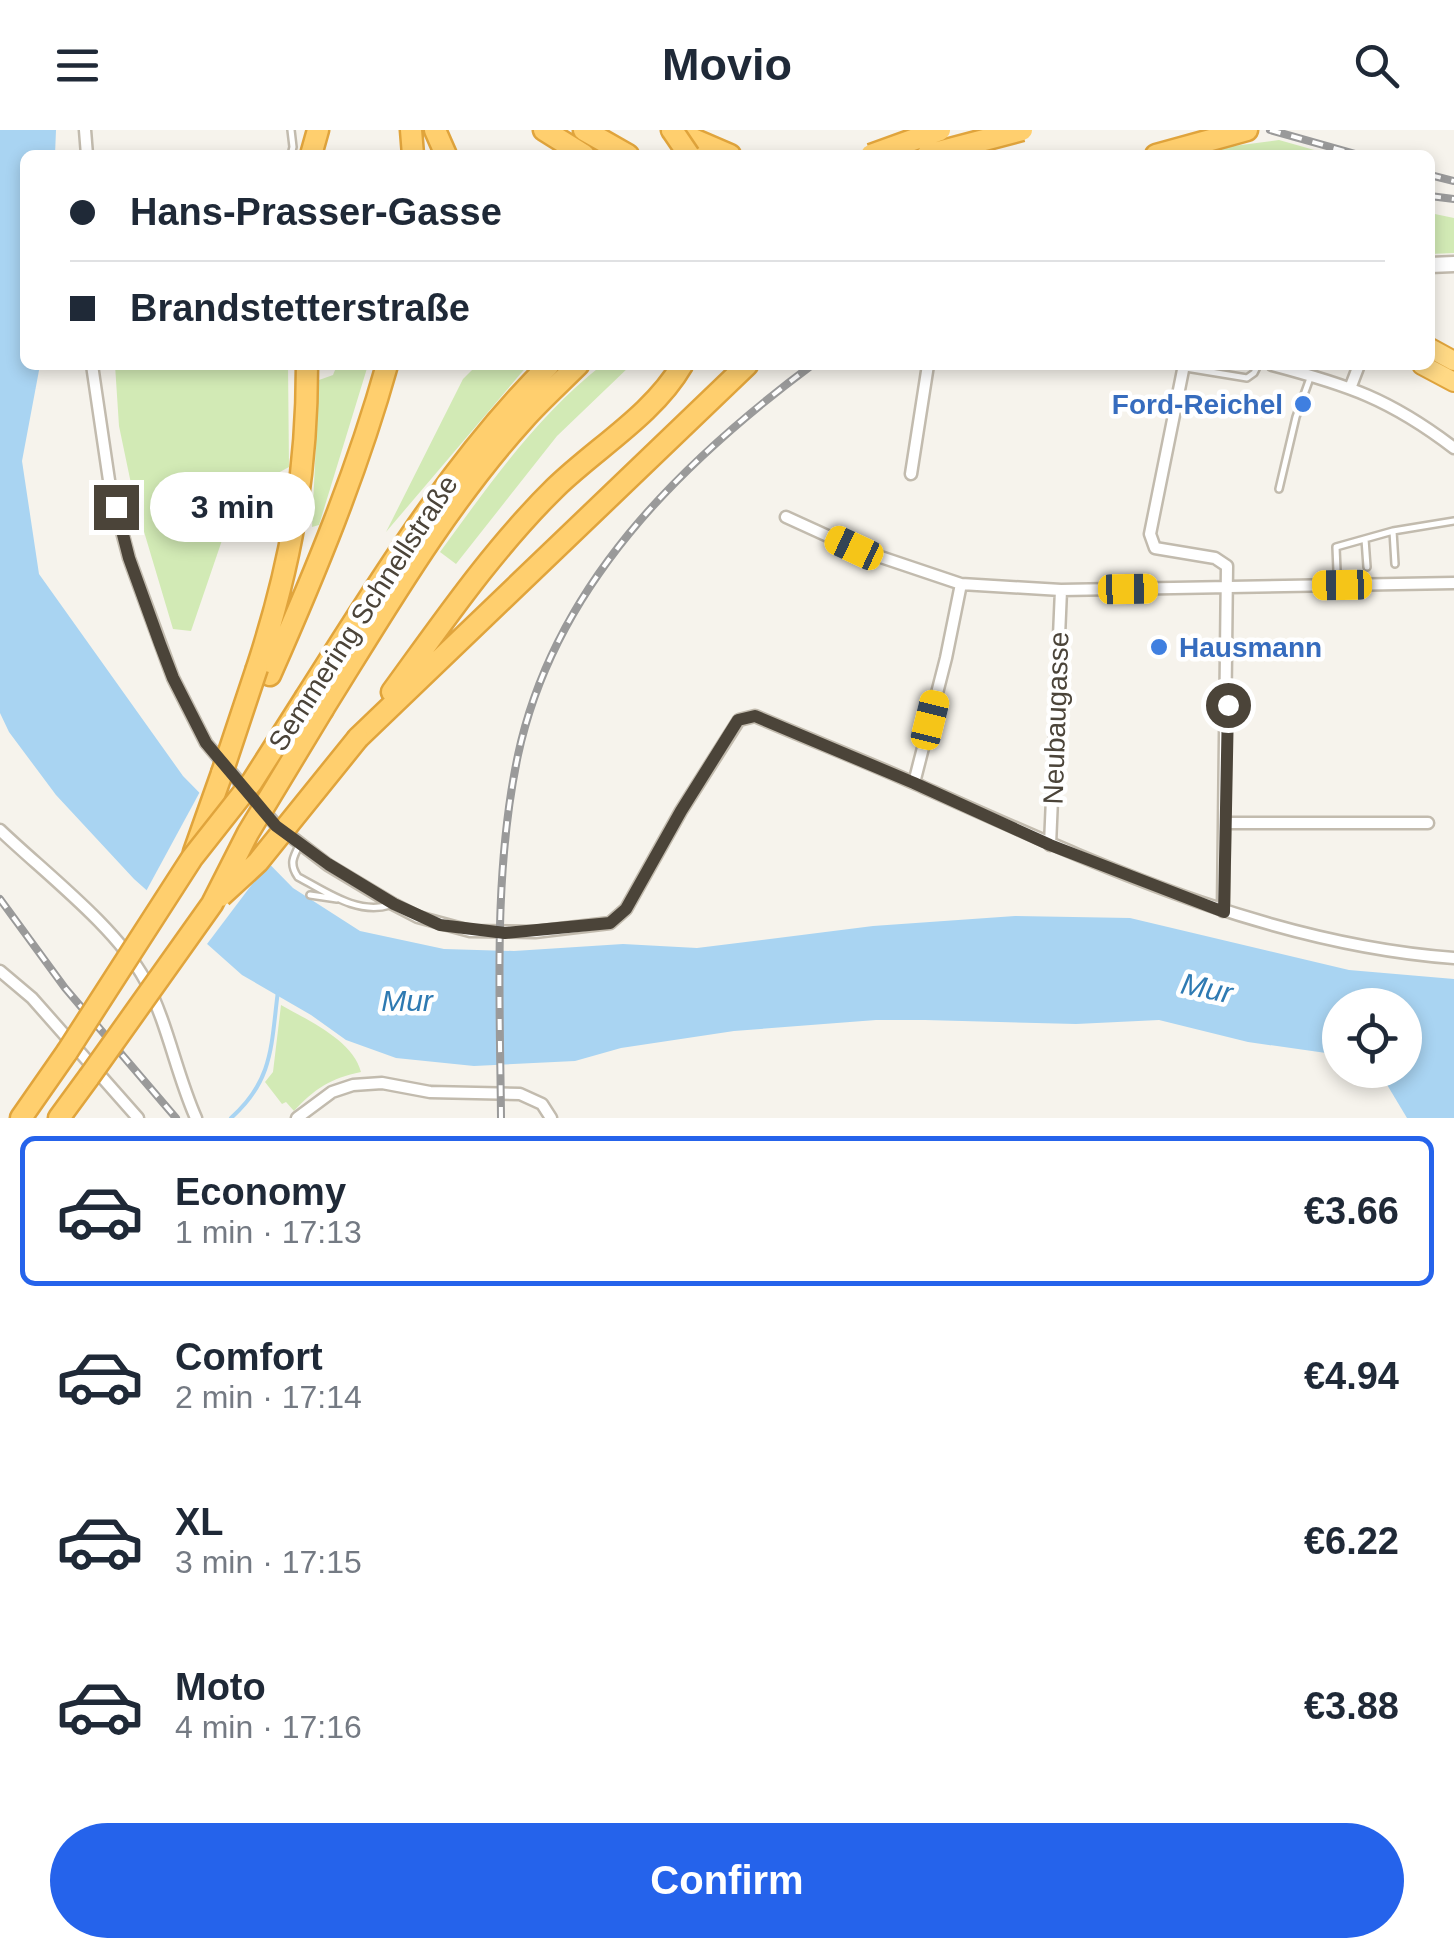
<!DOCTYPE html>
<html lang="en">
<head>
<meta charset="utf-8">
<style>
	body { margin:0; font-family:Arial,sans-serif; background:#f2f2f3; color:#1f2937; height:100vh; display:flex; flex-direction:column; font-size:38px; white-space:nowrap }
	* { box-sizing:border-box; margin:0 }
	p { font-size:32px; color:#747a83 }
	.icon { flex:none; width:55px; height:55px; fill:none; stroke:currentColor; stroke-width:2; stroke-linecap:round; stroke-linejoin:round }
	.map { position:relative; height:988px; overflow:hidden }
	.details { display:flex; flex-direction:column; background:#fff; flex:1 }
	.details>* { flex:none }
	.guide { position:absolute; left:20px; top:20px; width:1415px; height:220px; border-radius:15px; box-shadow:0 5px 15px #0003; display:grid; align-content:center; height:220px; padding:0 50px; background:#fff }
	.tools { position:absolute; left:1322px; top:858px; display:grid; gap:20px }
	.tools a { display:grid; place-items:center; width:100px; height:100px; border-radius:50%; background:#fff; box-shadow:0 5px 15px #0003; font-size:50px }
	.end { position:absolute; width:45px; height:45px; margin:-22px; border:12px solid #4b4439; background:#fff; box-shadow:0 0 0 5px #fff }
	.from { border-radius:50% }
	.bubble { position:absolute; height:70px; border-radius:35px; background:#fff; box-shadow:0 5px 15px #0003; font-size:32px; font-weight:600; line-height:70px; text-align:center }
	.car { position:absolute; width:30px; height:60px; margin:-30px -15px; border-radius:12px; box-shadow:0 0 8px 2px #0007; background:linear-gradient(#f5c518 24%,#345 0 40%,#f5c518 0 76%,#345 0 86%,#f5c518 0) }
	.guide b { display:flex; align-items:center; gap:35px; height:95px; font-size:38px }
	.guide b+b { border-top:2px solid #e0e1e3 }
	.guide i { width:25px; height:25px; background:#1f2937 }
	ul { padding:18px 0 0; list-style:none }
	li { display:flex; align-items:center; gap:30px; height:150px; margin:0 20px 15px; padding:0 30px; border:5px solid transparent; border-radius:15px }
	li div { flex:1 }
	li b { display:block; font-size:38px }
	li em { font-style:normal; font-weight:600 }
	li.current { border-color:#2563eb }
	li>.icon { width:90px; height:90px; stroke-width:1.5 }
	.button { display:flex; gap:20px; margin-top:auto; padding:20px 50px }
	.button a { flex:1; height:115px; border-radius:60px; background:#2563eb; color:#fff; font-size:40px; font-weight:600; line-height:115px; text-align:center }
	header { display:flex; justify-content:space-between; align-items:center; height:130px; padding:0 50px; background:#fff; font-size:45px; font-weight:600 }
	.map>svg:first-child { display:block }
	.green { fill:#d2eab5 }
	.water { fill:#a9d4f2 }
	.pier { fill:#f6f3ec }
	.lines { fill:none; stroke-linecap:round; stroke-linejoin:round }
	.stream { stroke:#a9d4f2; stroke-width:4 }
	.service-casing { stroke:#c2bbae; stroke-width:10 }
	.minor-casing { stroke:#c2bbae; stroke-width:15 }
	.tertiary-casing { stroke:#c2bbae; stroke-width:19 }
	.trunk-casing { stroke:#e0a43c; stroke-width:22 }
	.motorway-casing { stroke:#e0a43c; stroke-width:25 }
	.service { stroke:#fff; stroke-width:5 }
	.minor { stroke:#fff; stroke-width:10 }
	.tertiary { stroke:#fff; stroke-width:14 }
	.trunk { stroke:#ffd985; stroke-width:18 }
	.motorway { stroke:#ffcf6e; stroke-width:20 }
	.rail-casing { stroke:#9a9a9a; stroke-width:8 }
	.rail { stroke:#fff; stroke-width:4; stroke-dasharray:11; stroke-linecap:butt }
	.motorway-bridge-casing { stroke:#e0a43c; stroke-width:25; stroke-linecap:butt }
	.motorway-bridge { stroke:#ffcf6e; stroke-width:20 }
	.route { stroke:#4b4439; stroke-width:12 }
	.shop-dot { fill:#3f7fe0; stroke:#fff; stroke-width:4 }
	.labels { text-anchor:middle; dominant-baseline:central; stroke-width:9; stroke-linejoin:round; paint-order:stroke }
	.shop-label { font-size:28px; font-weight:bold; fill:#366cbe; stroke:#fff; text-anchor:end }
	.street-label { font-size:28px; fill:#4b4439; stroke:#fff }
	.water-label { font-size:30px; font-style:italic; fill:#2e7ab2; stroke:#fff }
</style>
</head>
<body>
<header><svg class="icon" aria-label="menu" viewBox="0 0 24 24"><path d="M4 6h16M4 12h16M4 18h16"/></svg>Movio<svg class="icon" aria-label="search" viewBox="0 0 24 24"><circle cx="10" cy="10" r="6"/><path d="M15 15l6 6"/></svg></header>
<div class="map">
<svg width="1454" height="988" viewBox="0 0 1454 988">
	<rect width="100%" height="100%" fill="#f6f3ec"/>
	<path class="green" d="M1279,10l53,15h-113l-1,-7z
		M1430,83l24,5v35l-24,1z
		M115,235h173l1,102 -38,21 -19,23 -41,120 -18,-2 -39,-131 -15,-72z
		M337,235h31l-49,160 -7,2 7,-147 14,-5z
		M477,235h51l-142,167 77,-153z
		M602,235h29l-74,71 -101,128 -16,-12c49,-67 96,-135 162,-187z
		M281,875c26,15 72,35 80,67 -30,6 -47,17 -67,39l-8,-9 -4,2 -17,-22 8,-10z"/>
	<path class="water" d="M0,0h56l-1,25h-30v210h15l-18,96 17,113 144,202 110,112 67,43 84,18 70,2 109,-7 74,4 176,-22 142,-10 115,2 219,52 105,9v139h-47l-24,-40 -11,-8h33v-65h-65v50l-92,-13 -89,-22 -83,4 -151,-4h-49l-142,11 -113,17 -46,13 -101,5 -78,-8 -50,-18 -35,-25 -69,-40 -108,-96 -78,-84 -47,-63 -9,-19z"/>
	<path class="pier" d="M202,658l69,71 -67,89 -60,-53z"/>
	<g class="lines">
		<path class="stream" d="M231,988c43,-38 40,-74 47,-127"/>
		<defs>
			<path id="service" d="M291,0l2,17 -2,8
				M1186,238l61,10 7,-5 4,-8
				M1279,359l17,-72 14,-39
				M1393,401l2,33
				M1365,409l2,28
				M1337,441l-1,-24 57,-16 61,-10
				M300,714c-7,13 -11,20 -2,33 29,15 59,38 92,28
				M310,765l27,4"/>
			<path id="minor" d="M85,0l2,25
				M92,235l18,122 19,71 44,120 33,65 70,82 52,40 65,39 25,13 52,14 65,1 75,-9 16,-14 55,-98 58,-91 16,-4c53,23 108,44 161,68 172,76 347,160 538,174
				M1184,235l-34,169 5,14 60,10 12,8 -4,345
				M1272,235c76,20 118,34 182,83
				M1351,256l8,-21
				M911,344l17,-109
				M786,387l68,31 107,36 100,6 393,-7
				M914,653l32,-125 15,-74
				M1227,693h201
				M0,700c45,43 116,97 145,150 23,44 31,93 51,138
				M1050,715l11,-255
				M0,841l32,27 106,120
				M297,988l35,-26 21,-7 29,-2 48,9 90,2 22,10 9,14"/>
			<path id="tertiary" d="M1430,135l24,-1"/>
			<path id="trunk" d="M1430,218l24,13
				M1422,235l32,17"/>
			<path id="motorway" d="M411,0l2,25
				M435,0l11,25
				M544,0l40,25
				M584,0l44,25
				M672,0l58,25
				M311,25l7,-25
				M1156,25l91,-25
				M257,538c34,-104 50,-193 50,-303
				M270,545c45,-102 87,-203 117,-310
				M392,562c51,-70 101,-143 163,-204 41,-40 98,-73 127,-123
				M306,567c74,-116 145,-234 243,-332
				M323,579c62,-99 122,-203 201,-290 17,-19 36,-36 54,-54
				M358,608l389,-373
				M194,722l28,-79
				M21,988l46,-66
				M59,988l30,-41"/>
		</defs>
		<use href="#service" class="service-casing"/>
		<use href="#minor" class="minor-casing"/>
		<use href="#tertiary" class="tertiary-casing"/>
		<use href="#trunk" class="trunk-casing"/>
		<use href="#motorway" class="motorway-casing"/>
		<use href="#service" class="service"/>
		<use href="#minor" class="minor"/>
		<use href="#tertiary" class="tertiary"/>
		<use href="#trunk" class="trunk"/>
		<use href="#motorway" class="motorway"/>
		<defs>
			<path id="rail" d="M1270,0l89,25
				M1430,45l24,6
				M1430,66l24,3
				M0,769l65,89 111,130
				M501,988c-1,-120 -8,-245 17,-363 36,-168 161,-291 294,-390"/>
		</defs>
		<use href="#rail" class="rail-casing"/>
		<use href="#rail" class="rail"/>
		<defs>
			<path id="motorway-bridge" d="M672,0l17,25
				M871,25l69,-25
				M927,25l95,-25
				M222,643l35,-105
				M221,766l37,-34 100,-124
				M67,922l125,-194 60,-76 54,-85
				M89,947l123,-173 36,-71 75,-124"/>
		</defs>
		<use href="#motorway-bridge" class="motorway-bridge-casing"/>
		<use href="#motorway-bridge" class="motorway-bridge"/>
	</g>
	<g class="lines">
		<path class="route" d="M116,377l13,51 31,86 13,34 33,65 70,83 52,38 66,40 46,21 65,8 105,-10 16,-14 55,-98 57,-91 17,-4 159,67 136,62 174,67 4,-207"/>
	</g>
	<g class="shop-dot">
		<circle cx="1303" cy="274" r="10"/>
		<circle cx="1159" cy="517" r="10"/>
	</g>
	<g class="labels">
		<g class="shop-label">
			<text x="1283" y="274">Ford-Reichel</text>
			<text x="1179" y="517" text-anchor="start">Hausmann</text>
		</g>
		<g class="street-label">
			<text transform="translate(363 483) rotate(-57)">Semmering Schnellstraße</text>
			<text transform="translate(1056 588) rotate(-88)">Neubaugasse</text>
		</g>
		<g class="water-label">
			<text transform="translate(1207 858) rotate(12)">Mur</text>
			<text x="407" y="870">Mur</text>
		</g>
	</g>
</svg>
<div class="tools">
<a><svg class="icon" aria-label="locate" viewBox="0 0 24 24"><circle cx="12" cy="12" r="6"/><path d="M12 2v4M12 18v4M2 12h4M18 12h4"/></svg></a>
</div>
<i class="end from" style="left:1228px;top:575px"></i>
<i class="end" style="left:116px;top:377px"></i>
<div class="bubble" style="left:150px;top:342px;width:165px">3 min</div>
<i class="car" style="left:854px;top:418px;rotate:295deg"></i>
<i class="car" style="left:1342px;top:455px;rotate:269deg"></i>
<i class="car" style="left:1128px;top:459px;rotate:89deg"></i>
<i class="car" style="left:930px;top:590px;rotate:14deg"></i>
<div class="guide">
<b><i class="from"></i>Hans-Prasser-Gasse</b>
<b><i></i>Brandstetterstraße</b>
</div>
</div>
<section class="details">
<ul>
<li class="current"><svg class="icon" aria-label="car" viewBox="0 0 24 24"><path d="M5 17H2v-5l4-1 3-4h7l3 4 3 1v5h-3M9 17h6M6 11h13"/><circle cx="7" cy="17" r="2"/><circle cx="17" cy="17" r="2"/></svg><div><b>Economy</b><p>1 min · 17:13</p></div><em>€3.66</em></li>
<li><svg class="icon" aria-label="car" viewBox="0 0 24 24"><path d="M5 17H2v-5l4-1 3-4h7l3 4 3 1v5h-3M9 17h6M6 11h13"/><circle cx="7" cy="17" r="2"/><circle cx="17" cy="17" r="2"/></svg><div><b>Comfort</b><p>2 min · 17:14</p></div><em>€4.94</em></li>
<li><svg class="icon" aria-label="car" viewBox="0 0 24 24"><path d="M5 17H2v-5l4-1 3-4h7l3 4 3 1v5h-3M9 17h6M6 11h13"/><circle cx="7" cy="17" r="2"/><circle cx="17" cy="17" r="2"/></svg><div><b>XL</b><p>3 min · 17:15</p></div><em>€6.22</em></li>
<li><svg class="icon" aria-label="car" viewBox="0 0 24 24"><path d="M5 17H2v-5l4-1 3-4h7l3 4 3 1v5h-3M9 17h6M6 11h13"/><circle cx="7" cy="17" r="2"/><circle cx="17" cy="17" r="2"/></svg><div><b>Moto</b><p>4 min · 17:16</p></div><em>€3.88</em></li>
</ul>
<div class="button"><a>Confirm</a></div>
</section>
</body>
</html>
